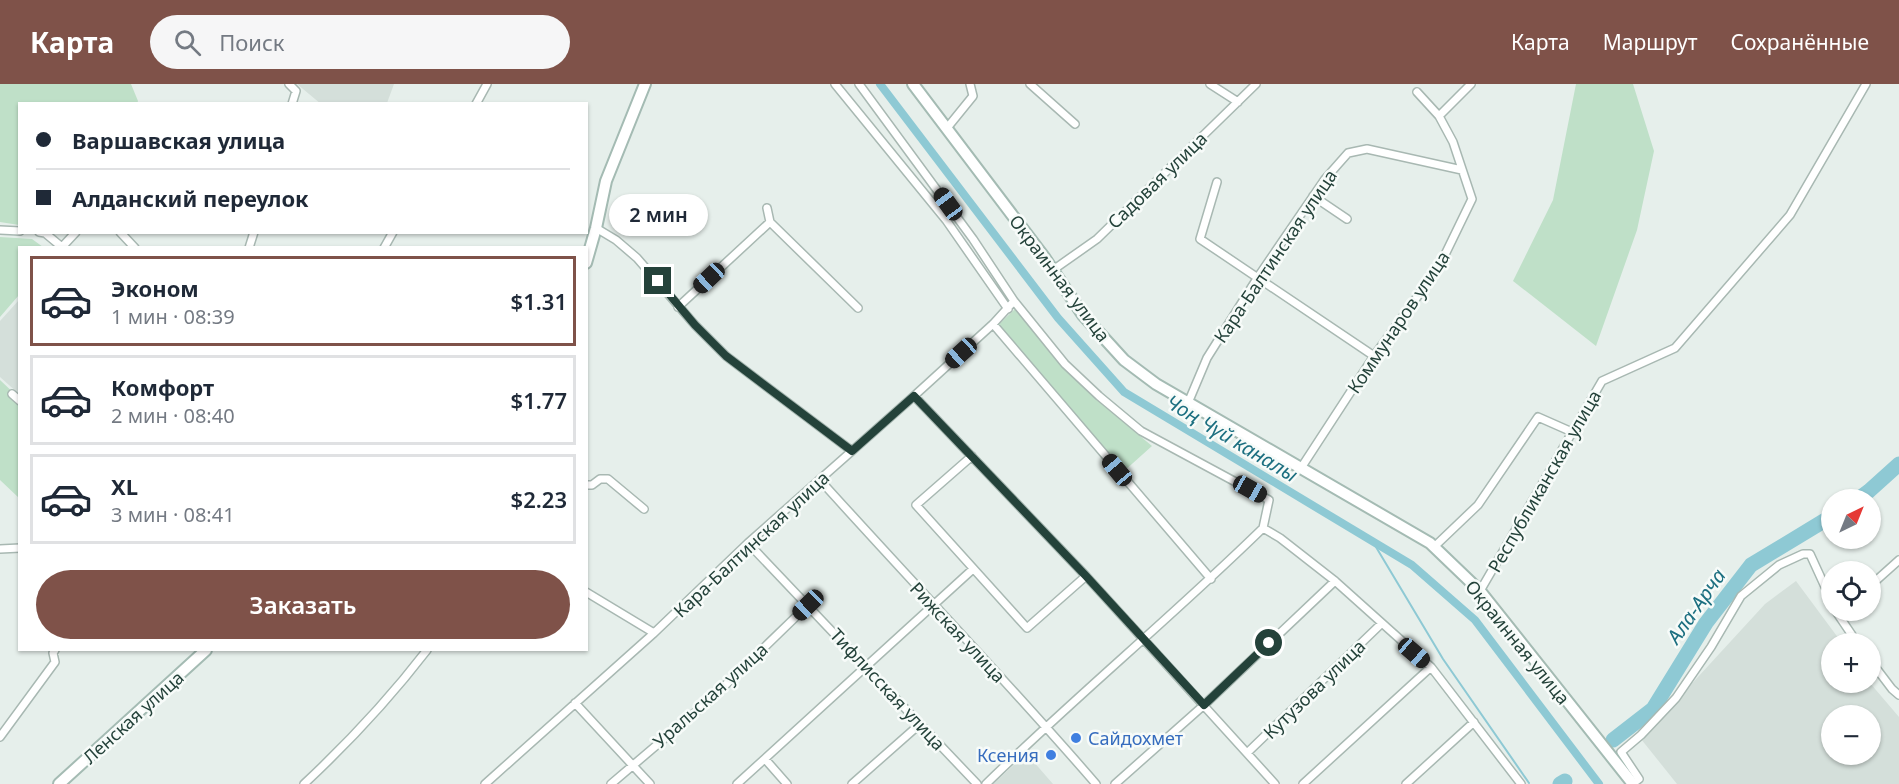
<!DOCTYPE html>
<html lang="ru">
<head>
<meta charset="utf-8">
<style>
	body { margin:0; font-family:"Noto Sans",sans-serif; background:#f6f6f7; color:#1f2937; height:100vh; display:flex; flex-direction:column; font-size:22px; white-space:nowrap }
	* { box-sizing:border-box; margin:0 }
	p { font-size:20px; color:#747a83 }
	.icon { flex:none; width:33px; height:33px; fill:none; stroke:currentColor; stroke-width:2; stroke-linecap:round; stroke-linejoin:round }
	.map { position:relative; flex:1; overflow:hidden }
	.sheet { position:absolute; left:18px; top:162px; width:570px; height:405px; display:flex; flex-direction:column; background:#fff; border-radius:0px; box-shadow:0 2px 4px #0004 }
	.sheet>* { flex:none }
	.banner { position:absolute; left:18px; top:18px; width:570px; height:132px; border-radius:0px; box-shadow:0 2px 4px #0004; display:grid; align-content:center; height:132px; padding:0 18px; background:#fff }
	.needle { width:39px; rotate:43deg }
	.buttons { position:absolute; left:1821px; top:405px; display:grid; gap:12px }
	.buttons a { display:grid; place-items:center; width:60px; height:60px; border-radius:50%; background:#fff; box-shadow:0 2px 4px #0004; font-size:30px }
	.end { position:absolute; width:27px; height:27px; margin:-14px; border:8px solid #24423a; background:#fff; box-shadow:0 0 0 3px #fff }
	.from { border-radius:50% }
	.bubble { position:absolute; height:42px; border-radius:21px; background:#fff; box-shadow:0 2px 4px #0004; font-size:20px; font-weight:600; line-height:42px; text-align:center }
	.car { position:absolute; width:18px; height:36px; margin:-18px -9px; border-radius:8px; box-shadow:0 0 4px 2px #0007; background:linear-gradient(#222 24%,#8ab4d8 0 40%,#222 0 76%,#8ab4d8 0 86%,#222 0) }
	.banner b { display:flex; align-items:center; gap:21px; height:57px; font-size:22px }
	.banner b+b { border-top:2px solid #e0e1e3 }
	.banner i { width:15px; height:15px; background:#1f2937 }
	ul { padding:10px 0 0; list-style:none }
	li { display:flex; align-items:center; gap:18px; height:90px; margin:0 12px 9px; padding:0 6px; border:3px solid #e0e1e3; border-radius:0px }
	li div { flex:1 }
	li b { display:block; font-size:22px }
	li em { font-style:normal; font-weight:600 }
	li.selected { border-color:#7f5249 }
	li>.icon { width:54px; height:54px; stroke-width:1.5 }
	.button { display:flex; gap:12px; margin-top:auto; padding:12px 18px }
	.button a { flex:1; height:69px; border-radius:36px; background:#7f5249; color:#fff; font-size:24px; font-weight:600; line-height:69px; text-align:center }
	header { display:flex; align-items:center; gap:36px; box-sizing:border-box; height:84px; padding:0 30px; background:#7f5249; color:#fff }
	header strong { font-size:28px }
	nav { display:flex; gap:33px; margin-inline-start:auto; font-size:21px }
	.search { width:420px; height:54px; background:#f6f6f7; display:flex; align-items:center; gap:15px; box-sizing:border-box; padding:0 21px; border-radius:33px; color:#747a83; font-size:22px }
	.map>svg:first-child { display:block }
	.built { fill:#d4dfda; fill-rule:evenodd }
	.green { fill:#bfe0c8 }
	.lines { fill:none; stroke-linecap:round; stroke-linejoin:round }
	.stream { stroke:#8ec9d4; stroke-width:2 }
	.canal { stroke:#8ec9d4; stroke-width:8 }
	.river { stroke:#8ec9d4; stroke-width:15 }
	.street-casing { stroke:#a8b8b2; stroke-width:10 }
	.secondary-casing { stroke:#a4bbb3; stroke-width:14 }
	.street { stroke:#fff; stroke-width:7 }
	.secondary { stroke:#fff; stroke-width:10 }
	.route { stroke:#24423a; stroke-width:8 }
	.shop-dot { fill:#3f7fe0; stroke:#f7fbf9; stroke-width:2 }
	.labels { text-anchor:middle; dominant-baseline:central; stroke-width:5; stroke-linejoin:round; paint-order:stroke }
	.street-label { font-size:18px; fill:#24423a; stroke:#f7fbf9 }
	.shop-label { font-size:18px; fill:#366cbe; stroke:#f7fbf9; text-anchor:start }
	.water-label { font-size:20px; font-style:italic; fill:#1c6f80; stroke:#f7fbf9 }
</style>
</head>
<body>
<header>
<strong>Карта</strong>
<div class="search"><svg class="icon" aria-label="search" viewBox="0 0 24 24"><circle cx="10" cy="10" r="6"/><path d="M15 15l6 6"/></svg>Поиск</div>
<nav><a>Карта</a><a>Маршрут</a><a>Сохранённые</a></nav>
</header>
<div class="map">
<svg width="1899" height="700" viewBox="0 0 1899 700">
	<rect width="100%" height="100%" fill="#e6efeb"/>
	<path class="built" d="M297,0h97l-7,19 -66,1z
		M19,216v94l-19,-17v-56z
		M1796,497l46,62 -10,1v38l38,1 29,34v67h-222l-36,-45 124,-135zM1832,632h38v38h-38z
		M1026,669l27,31h-60l33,-30z"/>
	<path class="green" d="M0,0h131l7,17 -1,3h-117l-1,121 -19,-3z
		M1576,0h57l21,67 -17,79 -41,116 -83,-65 40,-81z
		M0,153l32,2 11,8 -23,1 -1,47 -19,22z
		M1015,225l47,58 36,34 54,45 -29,26 -125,-147z
		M0,296l19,18v100l-19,-18z"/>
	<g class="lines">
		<path class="stream" d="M1373,458l70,117 86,124"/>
		<path class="canal" d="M880,0l178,234 66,74 288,173 63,55 124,164"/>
		<path class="river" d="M1857,416l12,-9 30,-27
			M1613,656l40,-31 53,-86 45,-58 81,-49
			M1560,700l5,-3"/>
		<defs>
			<path id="street" d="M289,0l7,7 -4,13
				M835,0l111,136 62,89
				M859,0l114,155 41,62 51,63 34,32 42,35 128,69 -6,28
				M1030,0l45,40
				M1210,0l28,18
				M476,20l11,-20
				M1439,32l32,-32
				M947,44l26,-32 -3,-12
				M1217,98l-17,57 174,117
				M1313,112l34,23
				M767,124l3,14 88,86
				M596,144l20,12 21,18 58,67 31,31 126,95
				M0,146l20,1
				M39,148l6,1 18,15
				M120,148l15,16
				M62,163l14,-15
				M249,164l5,-16
				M384,164l9,-16
				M1053,186l44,-31 159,-155
				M678,223l92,-85
				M993,240l218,255
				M12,310l8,7
				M914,312l172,180 189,208
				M1188,319l19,-45 51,-81 67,-98 23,-26 19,-4 95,21
				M972,372l-56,49 111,123 59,-52
				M1301,384l73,-112 65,-89 33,-68 -19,-57 -14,-26 -22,-24
				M820,396c92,102 187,201 276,304
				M586,401h6l8,-6h8l36,30
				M1263,444l17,10 55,43 96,86 90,117
				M748,459l229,241
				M1434,463l44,-42 60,-88 34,15
				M0,465l20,-1
				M1870,502l29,-26
				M1480,507l122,-210 73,-33 115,-133 76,-131
				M586,508l68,41
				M1835,526l23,34
				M1870,576l22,29 7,6
				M575,619l75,81
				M0,653l55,-75 -2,-9 2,-3
				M1247,669l134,-129
				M765,675l22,25
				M304,700c45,-42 86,-86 123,-134
				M485,700l169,-151 94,-90 166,-147 79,-72 21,-23
				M611,700l101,-86 96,-93
				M737,700l236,-215
				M852,700l68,-60
				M986,700c90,-88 187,-168 277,-256
				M1115,700l89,-79 131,-124
				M1303,700l128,-117
				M1406,700l68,-62
				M1632,700l7,-5 -18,-27 20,-17 35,-37 35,-51 30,-51 38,-31 24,-11h7l22,48"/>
			<path id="secondary" d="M913,0l131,173 39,58 41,45 32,24 274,159 50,48 153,193
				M586,179l10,-35 10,-47 39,-97
				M59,700l147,-134"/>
		</defs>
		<use href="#street" class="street-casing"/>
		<use href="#secondary" class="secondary-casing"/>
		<use href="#street" class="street"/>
		<use href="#secondary" class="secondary"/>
	</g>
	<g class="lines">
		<path class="route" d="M658,197l37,44 31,31 126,95 62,-55 172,180 118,129 65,-62"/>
	</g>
	<g class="shop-dot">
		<circle cx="1076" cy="654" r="6"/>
		<circle cx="1051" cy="671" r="6"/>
	</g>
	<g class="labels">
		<g class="street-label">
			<text transform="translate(1157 96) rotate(-44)">Садовая улица</text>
			<text transform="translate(1275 172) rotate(-56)">Кара-Балтинская улица</text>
			<text transform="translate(1060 194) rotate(53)">Окраинная улица</text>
			<text transform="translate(1398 238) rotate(-56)">Коммунаров улица</text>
			<text transform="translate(1544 397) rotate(-60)">Республиканская улица</text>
			<text transform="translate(751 460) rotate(-43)">Кара-Балтинская улица</text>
			<text transform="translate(958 548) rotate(47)">Рижская улица</text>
			<text transform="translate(1518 558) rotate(51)">Окраинная улица</text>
			<text transform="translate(888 605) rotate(47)">Тифлисская улица</text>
			<text transform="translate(1314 605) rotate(-44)">Кутузова улица</text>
			<text transform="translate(710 611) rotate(-42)">Уральская улица</text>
			<text transform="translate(133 633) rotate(-42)">Ленская улица</text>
		</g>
		<g class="shop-label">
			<text x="1088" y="654">Сайдохмет</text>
			<text x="1039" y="671" text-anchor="end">Ксения</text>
		</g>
		<g class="water-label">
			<text transform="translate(1232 354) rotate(31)">Чоң Чүй каналы</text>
			<text transform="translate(1696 522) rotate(-55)">Ала-Арча</text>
		</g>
	</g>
</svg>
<div class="buttons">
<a><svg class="needle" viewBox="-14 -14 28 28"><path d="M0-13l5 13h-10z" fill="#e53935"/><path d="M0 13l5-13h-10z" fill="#747a83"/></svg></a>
<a><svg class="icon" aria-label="locate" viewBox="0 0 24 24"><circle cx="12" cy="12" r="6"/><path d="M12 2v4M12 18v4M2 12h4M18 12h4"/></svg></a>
<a>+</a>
<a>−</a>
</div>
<i class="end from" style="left:1269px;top:559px"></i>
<i class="end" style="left:658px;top:197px"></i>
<div class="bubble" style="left:609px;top:110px;width:99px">2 мин</div>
<i class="car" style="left:948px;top:120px;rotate:324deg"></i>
<i class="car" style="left:709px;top:194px;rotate:227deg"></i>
<i class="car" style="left:961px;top:269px;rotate:228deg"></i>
<i class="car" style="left:1117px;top:386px;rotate:320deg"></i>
<i class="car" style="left:1250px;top:405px;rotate:119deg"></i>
<i class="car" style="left:808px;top:521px;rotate:226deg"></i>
<i class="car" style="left:1414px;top:569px;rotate:131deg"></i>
<div class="banner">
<b><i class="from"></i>Варшавская улица</b>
<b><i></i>Алданский переулок</b>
</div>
<section class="sheet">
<ul>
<li class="selected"><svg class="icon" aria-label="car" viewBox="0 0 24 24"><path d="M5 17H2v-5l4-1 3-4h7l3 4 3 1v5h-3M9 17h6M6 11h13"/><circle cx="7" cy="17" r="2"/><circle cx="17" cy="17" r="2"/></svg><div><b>Эконом</b><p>1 мин · 08:39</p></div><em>$1.31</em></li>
<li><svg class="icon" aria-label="car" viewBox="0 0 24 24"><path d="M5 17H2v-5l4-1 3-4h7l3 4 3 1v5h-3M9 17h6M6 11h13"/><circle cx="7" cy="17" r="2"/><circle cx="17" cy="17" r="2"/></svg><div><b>Комфорт</b><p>2 мин · 08:40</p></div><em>$1.77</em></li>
<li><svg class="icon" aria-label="car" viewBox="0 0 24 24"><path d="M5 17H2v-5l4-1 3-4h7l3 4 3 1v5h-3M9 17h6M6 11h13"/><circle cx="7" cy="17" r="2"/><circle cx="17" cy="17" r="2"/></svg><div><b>XL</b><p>3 мин · 08:41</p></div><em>$2.23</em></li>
</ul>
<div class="button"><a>Заказать</a></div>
</section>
</div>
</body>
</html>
